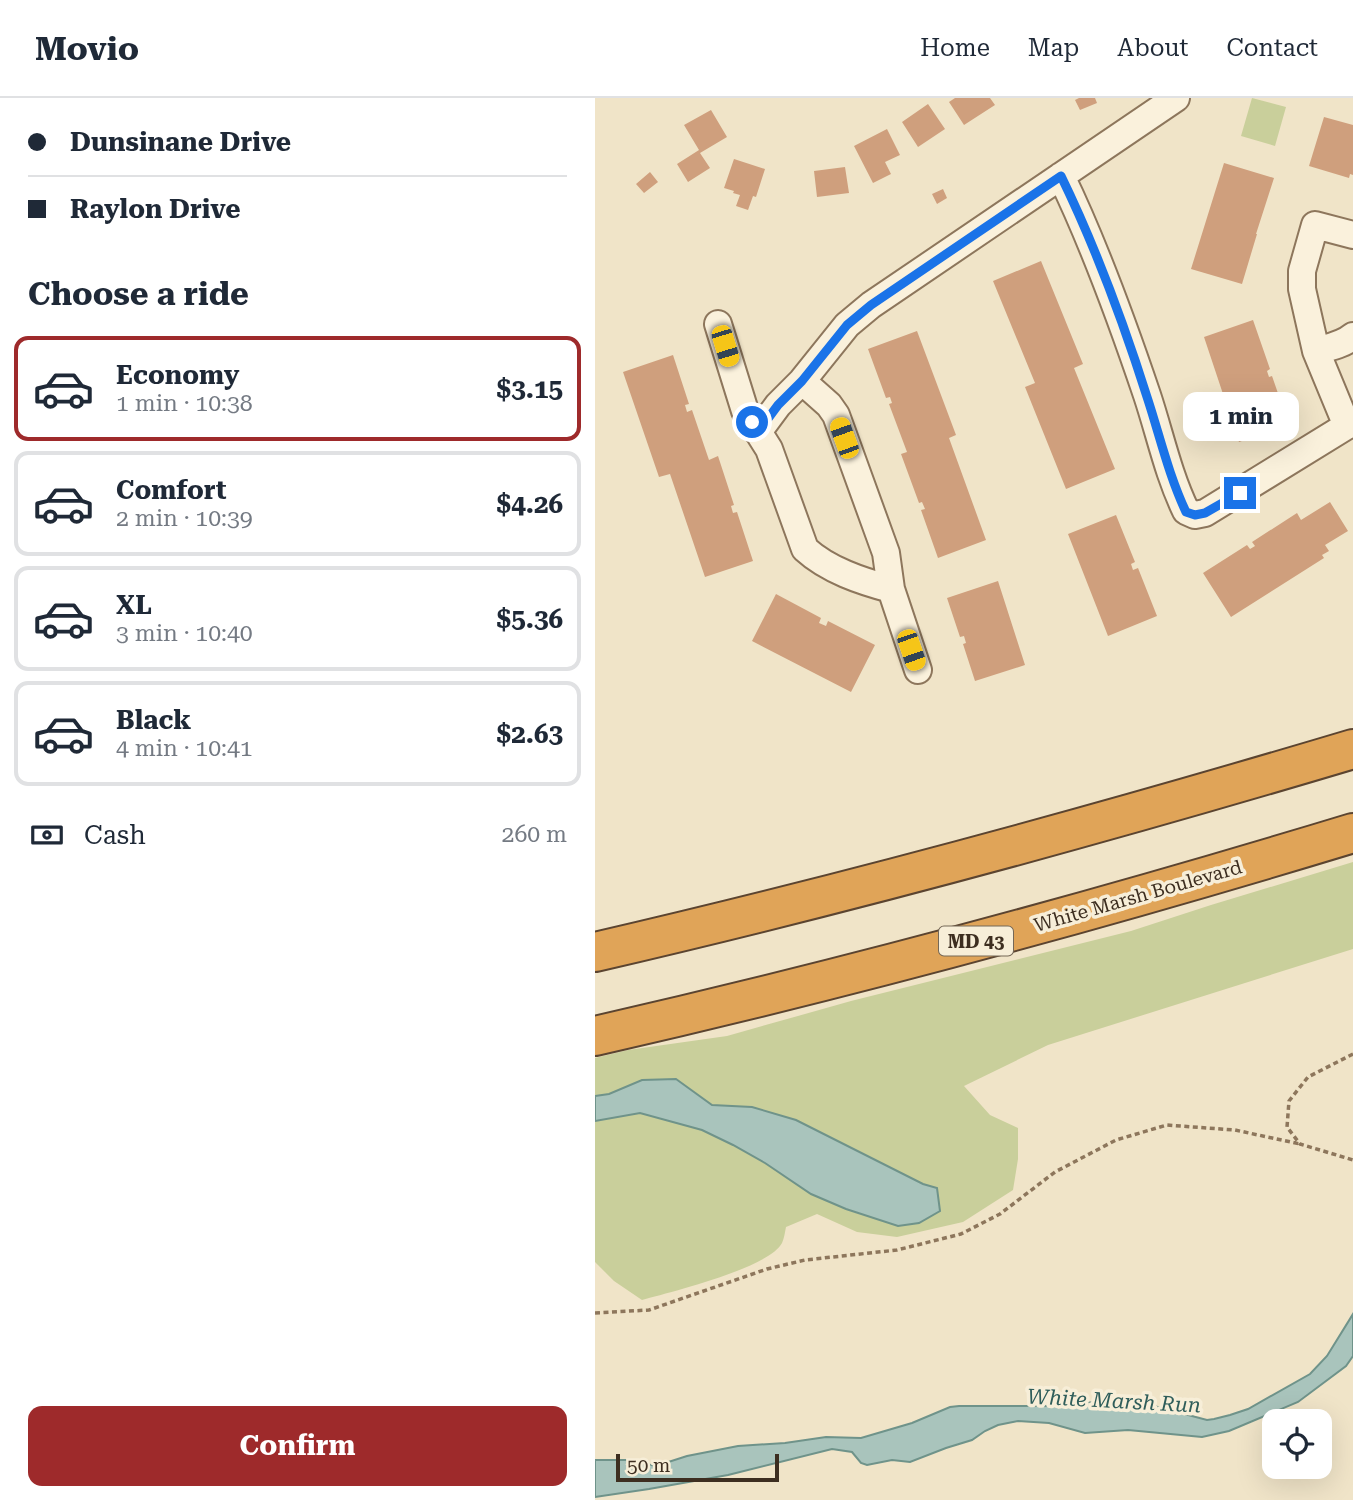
<!DOCTYPE html>
<html lang="en">
<head>
<meta charset="utf-8">
<style>
	body { margin:0; font-family:"Roboto Serif",serif; background:#f2f2f3; color:#1f2937; height:100vh; display:flex; flex-direction:column; font-size:26px; white-space:nowrap }
	* { box-sizing:border-box; margin:0 }
	p { font-size:23px; color:#747a83 }
	.icon { flex:none; width:38px; height:38px; fill:none; stroke:currentColor; stroke-width:2; stroke-linecap:round; stroke-linejoin:round }
	.map { position:relative; flex:1; overflow:hidden }
	.panel { display:flex; flex-direction:column; background:#fff; width:595px }
	.panel>* { flex:none }
	.top-card { display:grid; align-content:center; height:154px; padding:0 28px; background:#fff }
	.fabs { position:absolute; left:667px; top:1311px; display:grid; gap:14px }
	.fabs a { display:grid; place-items:center; width:70px; height:70px; border-radius:14px; background:#fff; box-shadow:0 7px 28px #0002; font-size:35px }
	.scale { position:absolute; left:21px; bottom:18px; width:163px; box-sizing:border-box; padding-left:7px; border:4px solid #3d2e20; border-top:0; font-size:19px; line-height:24px; white-space:nowrap; color:#3d2e20; -webkit-text-stroke:5px #f7eed8; paint-order:stroke }
	.end { position:absolute; width:32px; height:32px; margin:-16px; border:9px solid #1a73e8; background:#fff; box-shadow:0 0 0 4px #fff }
	.from { border-radius:50% }
	.bubble { position:absolute; height:49px; border-radius:14px; background:#fff; box-shadow:0 7px 28px #0002; font-size:23px; font-weight:700; line-height:49px; text-align:center }
	.car { position:absolute; width:21px; height:42px; margin:-21px -10px; border-radius:9px; box-shadow:0 0 5px 2px #0007; background:linear-gradient(#f5c518 24%,#345 0 40%,#f5c518 0 76%,#345 0 86%,#f5c518 0) }
	.top-card b { display:flex; align-items:center; gap:24px; height:66px; font-size:26px }
	.top-card b+b { border-top:2px solid #e0e1e3 }
	.top-card i { width:18px; height:18px; background:#1f2937 }
	ul { padding:0; list-style:none }
	li { display:flex; align-items:center; gap:21px; height:105px; margin:0 14px 10px; padding:0 14px; border:4px solid #e0e1e3; border-radius:14px }
	li div { flex:1 }
	li b { display:block; font-size:26px }
	li em { font-style:normal; font-weight:700 }
	li.selected { border-color:#9e2a2b }
	li>.icon { width:63px; height:63px; stroke-width:1.5 }
	h2 { padding:0 28px; font-size:32px; line-height:84px }
	.pay { display:flex; align-items:center; gap:18px; height:77px; padding:0 28px; font-size:26px }
	.pay p { margin-inline-start:auto }
	.action { display:flex; gap:14px; margin-top:auto; padding:14px 28px }
	.action a { flex:1; height:80px; border-radius:14px; background:#9e2a2b; color:#fff; font-size:28px; font-weight:700; line-height:80px; text-align:center }
	header { display:flex; align-items:center; gap:42px; box-sizing:border-box; height:98px; padding:0 35px; background:#fff; border-bottom:2px solid #e0e1e3 }
	header strong { font-size:33px }
	nav { display:flex; gap:38px; margin-inline-start:auto; font-size:24px }
	main { display:flex; flex:1; min-height:0 }
	.map>svg:first-child { display:block }
	.green { fill:#c9cf9b }
	.water { fill:#a9c4bc; stroke:#6f938a; stroke-width:2 }
	.building { fill:#cf9f7d }
	.lines { fill:none; stroke-linecap:round; stroke-linejoin:round }
	.street-casing { stroke:#8d765c; stroke-width:30 }
	.highway-casing { stroke:#5b4430; stroke-width:42 }
	.path { stroke:#8d765c; stroke-width:3.5; stroke-dasharray:5 3.5; stroke-linecap:butt }
	.street { stroke:#faf1dc; stroke-width:26 }
	.highway { stroke:#e0a458; stroke-width:38 }
	.route { stroke:#1a73e8; stroke-width:9 }
	.labels { text-anchor:middle; dominant-baseline:central; stroke-width:7; stroke-linejoin:round; paint-order:stroke }
	.shield { fill:#f7eed8; stroke:#756857; stroke-width:2 }
	.shield-label { font-size:18px; font-weight:bold; fill:#3d2e20 }
	.street-label { font-size:19px; fill:#3d2e20; stroke:#f7eed8 }
	.water-label { font-size:21px; font-style:italic; fill:#2f5d5a; stroke:#f7eed8 }
</style>
</head>
<body>
<header>
<strong>Movio</strong>
<nav><a>Home</a><a>Map</a><a>About</a><a>Contact</a></nav>
</header>
<main>
<section class="panel">
<div class="top-card">
<b><i class="from"></i>Dunsinane Drive</b>
<b><i></i>Raylon Drive</b>
</div>
<h2>Choose a ride</h2>
<ul>
<li class="selected"><svg class="icon" aria-label="car" viewBox="0 0 24 24"><path d="M5 17H2v-5l4-1 3-4h7l3 4 3 1v5h-3M9 17h6M6 11h13"/><circle cx="7" cy="17" r="2"/><circle cx="17" cy="17" r="2"/></svg><div><b>Economy</b><p>1 min · 10:38</p></div><em>$3.15</em></li>
<li><svg class="icon" aria-label="car" viewBox="0 0 24 24"><path d="M5 17H2v-5l4-1 3-4h7l3 4 3 1v5h-3M9 17h6M6 11h13"/><circle cx="7" cy="17" r="2"/><circle cx="17" cy="17" r="2"/></svg><div><b>Comfort</b><p>2 min · 10:39</p></div><em>$4.26</em></li>
<li><svg class="icon" aria-label="car" viewBox="0 0 24 24"><path d="M5 17H2v-5l4-1 3-4h7l3 4 3 1v5h-3M9 17h6M6 11h13"/><circle cx="7" cy="17" r="2"/><circle cx="17" cy="17" r="2"/></svg><div><b>XL</b><p>3 min · 10:40</p></div><em>$5.36</em></li>
<li><svg class="icon" aria-label="car" viewBox="0 0 24 24"><path d="M5 17H2v-5l4-1 3-4h7l3 4 3 1v5h-3M9 17h6M6 11h13"/><circle cx="7" cy="17" r="2"/><circle cx="17" cy="17" r="2"/></svg><div><b>Black</b><p>4 min · 10:41</p></div><em>$2.63</em></li>
</ul>
<div class="pay"><svg class="icon" aria-label="cash" viewBox="0 0 24 24"><path d="M3 7h18v10H3z"/><circle cx="12" cy="12" r="2"/></svg>Cash<p>260 m</p></div>
<div class="action"><a>Confirm</a></div>
</section>
<div class="map">
<svg width="758" height="1402" viewBox="0 0 758 1402">
	<rect width="100%" height="100%" fill="#f0e4c8"/>
	<path class="green" d="M657,0l34,9 -11,39 -34,-10z
		M758,764v87l-305,96 -84,41 26,29 28,13v31l-5,31 -50,32 -66,15 -40,-5 -40,-18 -31,13c-1,5 -2,12 -4,16 -13,25 -111,49 -140,57l-28,-19 -19,-19v-141l45,-8 62,17 31,15 32,18 46,31 126,-6 -15,-4 -126,-64 -44,-13 -40,-2 -36,-26 -34,1 -33,14 -14,2v-38l33,-8 99,-14 124,-35 280,-70 80,-26z"/>
	<path class="water" d="M81,981l36,26 40,2 44,13 127,64 14,4 3,23 -21,12 -21,3 -52,-17 -35,-15 -46,-31 -32,-18 -31,-15 -62,-17 -45,8v-25l14,-2 33,-14z
		M758,1216v42l-7,10 -48,36 -69,29 -27,6 -74,-7 -43,3 -36,-10 -31,-2 -20,4 -13,6 -13,9 -26,8 -36,14 -18,-2 -25,5 -6,-2 -9,-11 -20,-3 -104,26 -79,14 -54,8v-37h31l30,6 31,-10 51,-10 47,-3 41,-6 35,1 51,-15 38,-16 9,-1h87l63,-5 45,5 53,14 7,-1 16,-4 18,-6 62,-35 17,-18z"/>
	<path class="building" d="M360,0h35l5,7 -31,20 -15,-23z
		M484,0h16l2,5 -17,7 -5,-10z
		M333,6l17,25 -27,18 -16,-25z
		M116,12l16,27 -27,16 10,15 -22,14 -11,-18 22,-14 -15,-25z
		M729,19l29,8v50l-3,-1 -1,4 -40,-12z
		M292,31l13,26 -15,7 6,12 -18,9 -19,-37z
		M139,61l31,10 -9,28 -3,-1 -5,14 -12,-4 4,-11 -7,-2 1,-2 -10,-3z
		M629,65l50,15 -18,56h1l-15,50 -51,-15z
		M250,69l4,26 -32,4 -3,-26z
		M55,74l8,10 -14,11 -8,-9z
		M348,91l4,9 -10,6 -5,-10z
		M446,163l42,103 -9,4 41,101 -49,20 -41,-102 10,-4 -42,-102z
		M658,222l17,49 -3,2 2,6 3,-1 17,49 -50,17 -35,-105z
		M322,233l39,104 -7,3 37,102 -48,18 -17,-48 4,-1 -3,-7 -3,1 -18,-49 6,-2 -18,-48 3,-1 -2,-6 -4,1 -18,-49z
		M78,257l16,49 -4,1 2,7 5,-2 17,50 9,-4 16,49 -3,1 2,7 4,-1 16,49 -48,16 -35,-103 -11,3 -36,-105z
		M735,404l18,29 -23,14 4,6 -7,4 2,3 -93,59 -28,-44 44,-28 3,4 5,-3 -3,-4 45,-29 4,7z
		M521,417l19,47 -4,2 2,6 5,-2 19,48 -49,20 -40,-102z
		M403,483l27,84 -50,16 -12,-37 3,-1 -2,-7 -4,1 -13,-39z
		M181,496l45,24 -2,5 7,3 2,-5 47,24 -24,47 -99,-51z"/>
	<g class="lines">
		<defs>
			<path id="street" d="M466,78c34,70 61,145 86,219 13,39 21,79 39,116l9,4 10,-2 148,-91
				M123,226l27,87 24,38 36,100c23,21 56,32 86,40
				M721,253c13,-4 27,-6 37,-15
				M207,283l27,24 7,10 50,138 5,36 27,81
				M752,328l-31,-75 -14,-62v-18l13,-46 38,10
				M163,334l20,-27 24,-24 45,-56 24,-20 305,-207"/>
			<path id="highway" d="M0,854c255,-59 507,-128 758,-203
				M0,938c255,-58 508,-127 758,-203"/>
		</defs>
		<use href="#street" class="street-casing"/>
		<use href="#highway" class="highway-casing"/>
		<path class="path" d="M758,956l-45,23 -19,24 -2,26 13,17 53,16
			M0,1215l54,-3 118,-41 38,-9 92,-10 64,-16 39,-20 55,-42 61,-32 51,-15 68,5 65,14"/>
		<use href="#street" class="street"/>
		<use href="#highway" class="highway"/>
	</g>
	<g class="lines">
		<path class="route" d="M157,324l6,10 20,-27 24,-24 45,-56 24,-20 190,-129c35,72 63,148 87,224 12,37 21,76 38,112l9,3 10,-2 35,-20"/>
	</g>
	<g class="labels">
		<rect class="shield" x="344" y="828.5" width="74" height="29" rx="5"/>
		<g class="shield-label">
			<text x="381" y="843">MD 43</text>
		</g>
		<g class="street-label">
			<text transform="translate(543 798) rotate(-16)">White Marsh Boulevard</text>
		</g>
		<g class="water-label">
			<text transform="translate(519 1303) rotate(3)">White Marsh Run</text>
		</g>
	</g>
</svg>
<div class="fabs">
<a><svg class="icon" aria-label="locate" viewBox="0 0 24 24"><circle cx="12" cy="12" r="6"/><path d="M12 2v4M12 18v4M2 12h4M18 12h4"/></svg></a>
</div>
<div class="scale">50 m</div>
<i class="end from" style="left:157px;top:324px"></i>
<i class="end" style="left:645px;top:395px"></i>
<div class="bubble" style="left:588px;top:294px;width:116px">1 min</div>
<i class="car" style="left:130px;top:248px;rotate:163deg"></i>
<i class="car" style="left:249px;top:340px;rotate:340deg"></i>
<i class="car" style="left:316px;top:552px;rotate:161deg"></i>
</div>
</main>
</body>
</html>
